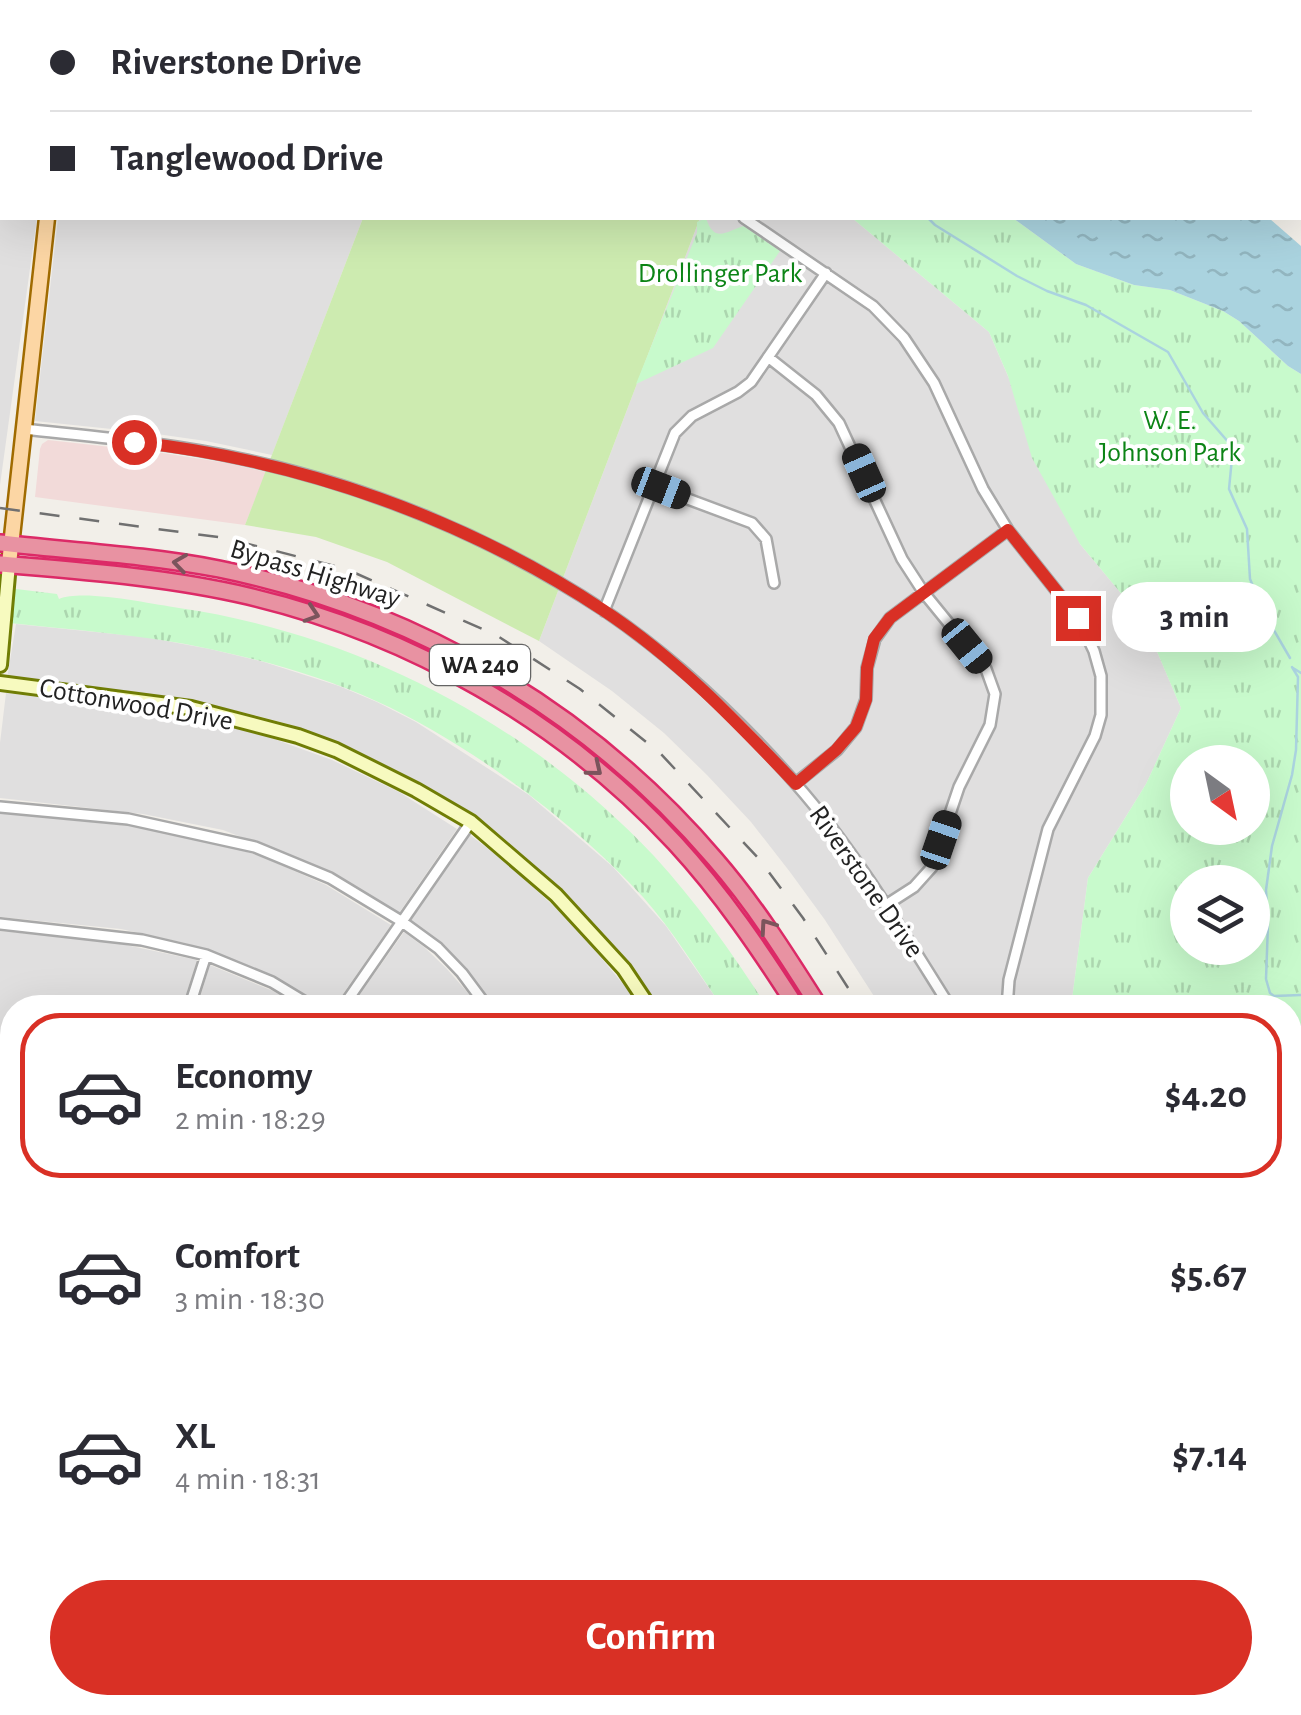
<!DOCTYPE html>
<html lang="en">
<head>
<meta charset="utf-8">
<style>
	body { margin:0; font-family:"Alegreya Sans",sans-serif; background:#f2f2f3; color:#2b2b33; height:100vh; display:flex; flex-direction:column; font-size:38px; white-space:nowrap }
	* { box-sizing:border-box; margin:0 }
	p { font-size:32px; color:#7c7c81 }
	.icon { flex:none; width:55px; height:55px; fill:none; stroke:currentColor; stroke-width:2; stroke-linecap:round; stroke-linejoin:round }
	.map { position:relative; flex:1; overflow:hidden }
	.details { position:absolute; left:0px; top:995px; width:1302px; height:720px; display:flex; flex-direction:column; background:#fff; border-radius:40px 40px 0 0; box-shadow:0 10px 40px #0002 }
	.details>* { flex:none }
	.top-card { position:absolute; left:0px; top:0px; width:1302px; height:220px; box-shadow:0 10px 40px #0002; display:grid; align-content:center; height:220px; padding:0 50px; background:#fff }
	.needle { width:65px; rotate:147deg }
	.fabs { position:absolute; left:1170px; top:745px; display:grid; gap:20px }
	.fabs a { display:grid; place-items:center; width:100px; height:100px; border-radius:50%; background:#fff; box-shadow:0 10px 40px #0002; font-size:50px }
	.end { position:absolute; width:45px; height:45px; margin:-22px; border:12px solid #d93025; background:#fff; box-shadow:0 0 0 5px #fff }
	.from { border-radius:50% }
	.bubble { position:absolute; height:70px; border-radius:35px; background:#fff; box-shadow:0 10px 40px #0002; font-size:32px; font-weight:600; line-height:70px; text-align:center }
	.car { position:absolute; width:30px; height:60px; margin:-30px -15px; border-radius:12px; box-shadow:0 0 8px 2px #0007; background:linear-gradient(#222 24%,#8ab4d8 0 40%,#222 0 76%,#8ab4d8 0 86%,#222 0) }
	.top-card b { display:flex; align-items:center; gap:35px; height:95px; font-size:38px }
	.top-card b+b { border-top:2px solid #e1e1e2 }
	.top-card i { width:25px; height:25px; background:#2b2b33 }
	ul { padding:18px 0 0; list-style:none }
	li { display:flex; align-items:center; gap:30px; height:165px; margin:0 20px 15px; padding:0 30px; border:5px solid transparent; border-radius:40px }
	li div { flex:1 }
	li b { display:block; font-size:38px }
	li em { font-style:normal; font-weight:600 }
	li.active { border-color:#d93025 }
	li>.icon { width:90px; height:90px; stroke-width:1.5 }
	.cta { display:flex; gap:20px; margin-top:auto; padding:20px 50px }
	.cta a { flex:1; height:115px; border-radius:60px; background:#d93025; color:#fff; font-size:40px; font-weight:600; line-height:115px; text-align:center }
	.map>svg:first-child { display:block }
	.residential { fill:#e0dfdf }
	.commercial { fill:#f2dad9 }
	.grass { fill:#cdebb0 }
	.cemetery { fill:url(#cemetery-stones) }
	.park { fill:url(#park-tufts); fill-rule:evenodd }
	.pitch { fill:#88e0be }
	.water { fill:url(#water-ripples) }
	.lines { fill:none; stroke-linecap:round; stroke-linejoin:round }
	.stream { stroke:#aad3df; stroke-width:2.5 }
	.canal { stroke:#aad3df; stroke-width:9 }
	.street-casing { stroke:#a9a9a9; stroke-width:14 }
	.secondary-casing { stroke:#707d05; stroke-width:18 }
	.primary-casing { stroke:#a06b00; stroke-width:19 }
	.highway-casing { stroke:#dc2a67; stroke-width:20 }
	.street { stroke:#fff; stroke-width:9 }
	.secondary { stroke:#f7fabf; stroke-width:12 }
	.primary { stroke:#fcd6a4; stroke-width:14 }
	.highway { stroke:#e892a2; stroke-width:15 }
	.rail { stroke:#707070; stroke-width:2.5; stroke-dasharray:20 20; stroke-linecap:butt }
	.oneway { stroke:#7b545c }
	.route { stroke:#d93025; stroke-width:12 }
	.labels { text-anchor:middle; dominant-baseline:central; stroke-width:8; stroke-linejoin:round; paint-order:stroke }
	.shield { fill:#fff; stroke:#646464; stroke-width:2.5 }
	.shield-label { font-size:25px; font-weight:bold; fill:#222 }
	.park-label { font-size:28px; fill:#0c8416; stroke:#fff }
	.street-label { font-size:28px; fill:#222; stroke:#fff }
</style>
</head>
<body>
<div class="map">
<svg width="1301" height="1715" viewBox="0 0 1301 1715">
	<defs>
		<pattern id="cemetery-stones" width="16" height="16" patternUnits="userSpaceOnUse" patternTransform="scale(2.5)"><rect width="16" height="16" fill="#aacbaf"/><path d="M2 7V4a2 2 0 0 1 4 0v3zM10 15v-3a2 2 0 0 1 4 0v3z" fill="#92ae96"/></pattern>
		<pattern id="park-tufts" width="24" height="20" patternUnits="userSpaceOnUse" patternTransform="scale(2.5)"><rect width="24" height="20" fill="#c8facc"/><path d="M3 7l-1-3M5 7V3M7 7l1-3M15 17l-1-3M17 17v-4M19 17l1-3" fill="none" stroke="#acd6af"/></pattern>
		<pattern id="water-ripples" width="26" height="14" patternUnits="userSpaceOnUse" patternTransform="scale(2.5)"><rect width="26" height="14" fill="#aad3df"/><path d="M2 4q2-2 4 0t4 0M15 11q2-2 4 0t4 0" fill="none" stroke="#92b5bf"/></pattern>
	</defs>
	<rect width="100%" height="100%" fill="#f2efe9"/>
	<path class="residential" d="M0,197l2,1v20h35l-37,267z
		M58,218h305l-91,237 -66,-14 -56,-8 -115,-12z
		M700,218h152l137,114 91,212 64,77 37,87 -35,76 -58,94 -17,129h-190l-56,-87 -35,-48 -39,-50 -44,-47 -43,-42 -52,-42 -73,-50z
		M16,624l129,13 65,12 54,13 75,24 38,16 39,20 113,73 84,72 53,59 56,81h-62l-41,-55 -53,-57 -38,-34 -80,-59 -71,-41 -85,-36 -50,-13 -54,-12 -49,-7 -132,-14z
		M6,693l162,20 84,18 80,29 67,32 58,37 -58,84 -78,-45 -98,-38 -80,-16 -143,-16v-55z
		M0,812l148,16 34,6 42,11 39,12 63,28 65,40 -57,82 -8,1 -49,-30 -57,-24 -35,-11 -64,-14 -121,-12z
		M470,835l38,29 65,60 69,83h-150l-14,-23 -22,-25 -45,-39z
		M0,931l112,11 85,18 -15,47 -170,1v31l-12,-2z
		M404,932l20,15 22,21 22,25 9,14h-126z
		M210,965l63,26 30,16h-106z
		M0,1050l12,1v106l-12,-1z
		M12,1341v107l-12,-14v-83z
		M12,1497v105l-12,-14v-80z
		M139,1702l64,1 9,12h-93z
		M653,1702l47,1 38,7 17,1 29,-5 2,9h-133z
		M218,1703h184v12h-176z
		M416,1703h105v12h-105z
		M534,1703h105v12h-104z
		M798,1703h54l4,12h-54z
		M880,1703h297l-19,12h-275z"/>
	<path class="commercial" d="M48,440l108,12 71,11 39,9 -21,53 -210,-28 5,-48 2,-5z"/>
	<path class="grass" d="M97,0h411l6,2h-424z
		M363,218h337l-161,423 -152,-79 -71,-25 -71,-12z"/>
	<path class="cemetery" d="M1290,1464l11,7v189l-11,-16z"/>
	<path class="park" d="M706,218c8,26 21,13 38,8l36,25 -67,97 -77,36 61,-151v-11z
		M852,218h161l63,46 58,21 36,5 53,21 16,10 49,45 13,8v1080l-11,-8v-438l-219,-1 17,-129 58,-94 35,-76 -37,-87 -64,-77 -48,-86 -24,-82 -19,-44zM1188,762h64v66h-64zM1188,882h64v66h-64z
		M0,587l57,7 2,5c25,-10 91,5 120,9 179,26 351,116 475,248 43,47 79,98 113,151h-45c-25,-37 -49,-76 -79,-110 -69,-75 -174,-154 -267,-196 -52,-24 -110,-40 -166,-52 -69,-15 -140,-19 -210,-27z
		M0,1168l12,1v154l-12,11z"/>
	<path class="pitch" d="M0,1198h12v86l-7,7h-5z
		M0,1652l12,1v49l64,1 2,2 -2,10h-76z"/>
	<path class="water" d="M1013,218h256l32,28v128l-13,-8 -49,-45 -16,-10 -53,-21 -36,-5 -58,-21z"/>
	<g class="lines">
		<path class="stream" d="M928,218l7,7 82,51 30,15 39,14 82,47 35,61 27,31 2,14 -3,31 18,40 3,50 15,36 25,43
			M1292,667l6,10 -2,73 -4,25 -20,71 -6,44 2,34 -2,55 4,14 4,3 27,-1
			M1293,668l8,5
			M1301,1026l-4,14 4,9
			M1290,1073l11,-8
			M1290,1322l11,15
			M1301,1364l-11,11 11,13"/>
		<path class="canal" d="M1222,0l3,2
			M1300,40l1,1"/>
		<defs>
			<path id="street" d="M0,131h2
				M744,218l129,88 31,32 30,45 49,106 25,41 70,88 16,33 7,25v39l-6,21 -47,93 -39,151 -2,28
				M768,357l48,38 23,28 63,136 22,34 62,76 9,25 -5,31 -31,62 -27,80 -18,20 -28,18
				M24,429c73,8 147,14 218,30 127,27 254,80 363,152 69,47 136,110 191,173 58,66 104,143 151,218l8,6
				M653,486l99,37 14,16 8,44
				M604,611l71,-178 17,-17 46,-24 13,-10 75,-109
				M796,783l41,-33 19,-23 10,-28 1,-31 8,-29 15,-21 118,-88
				M0,807l128,12 127,28 75,31 71,43 37,27 24,25 26,35
				M0,924l142,16 64,15 66,27 43,26
				M189,1008l17,-53
				M342,1008l129,-186
				M0,1046l12,2
				M0,1161l12,1
				M0,1342l12,-11
				M0,1500l12,-11
				M0,1599l12,15
				M1290,1635l11,-8
				M87,1702l9,13
				M528,1702l1,13
				M648,1702v13
				M409,1715l1,-13
				M957,1715l19,-13"/>
			<path id="secondary" d="M0,665l9,-101
				M0,683l191,25 107,28 38,14 80,40 55,32 85,73 68,74 26,39
				M0,1444l12,14
				M211,1702l8,13
				M745,1702h12
				M790,1702l5,13
				M104,1715l19,-13
				M1171,1715l19,-13"/>
			<path id="primary" d="M71,2v-2
				M9,564l38,-346"/>
			<path id="highway" d="M0,543c72,8 147,12 219,26 193,39 368,140 496,290 40,46 72,97 105,149
				M0,564c82,7 167,13 248,32 162,38 314,125 427,247 47,51 85,107 122,165
				M1248,1702l8,13
				M1271,1702l8,13"/>
		</defs>
		<use href="#street" class="street-casing"/>
		<use href="#secondary" class="secondary-casing"/>
		<use href="#primary" class="primary-casing"/>
		<use href="#highway" class="highway-casing"/>
		<use href="#street" class="street"/>
		<use href="#secondary" class="secondary"/>
		<use href="#primary" class="primary"/>
		<use href="#highway" class="highway"/>
		<path class="rail" d="M0,508l225,30 121,31 150,66 84,54 80,64 99,106 44,59 58,90
			M1290,1668l11,17"/>
	</g>
	<defs><path id="oneway-chevron" d="M-2-3.5L2.5 0L-2 3.5" fill="none" stroke-width="1.6" stroke-linecap="round" stroke-linejoin="round" transform="scale(2.5)"/></defs>
	<g class="oneway">
		<use href="#oneway-chevron" transform="translate(180 563) rotate(-172)"/>
		<use href="#oneway-chevron" transform="translate(312 614) rotate(18)"/>
		<use href="#oneway-chevron" transform="translate(595 769) rotate(39)"/>
		<use href="#oneway-chevron" transform="translate(767 926) rotate(-125)"/>
	</g>
	<g class="lines">
		<path class="route" d="M134,442c166,18 330,76 469,168 73,48 133,111 193,174l40,-34 20,-23 10,-27 1,-32 7,-29 16,-21 118,-88 70,88"/>
	</g>
	<g class="labels">
		<rect class="shield" x="430" y="645" width="100" height="40" rx="8"/>
		<g class="shield-label">
			<text x="480" y="665">WA 240</text>
		</g>
		<g class="park-label">
			<text x="720" y="274">Drollinger Park</text>
			<text x="1170" y="421">W. E.<tspan x="1170" dy="32">Johnson Park</tspan></text>
		</g>
		<g class="street-label">
			<text transform="translate(315 574) rotate(17)">Bypass Highway</text>
			<text transform="translate(136 705) rotate(10)">Cottonwood Drive</text>
			<text transform="translate(866 882) rotate(55)">Riverstone Drive</text>
		</g>
	</g>
</svg>
<div class="fabs">
<a><svg class="needle" viewBox="-14 -14 28 28"><path d="M0-13l5 13h-10z" fill="#e53935"/><path d="M0 13l5-13h-10z" fill="#7c7c81"/></svg></a>
<a><svg class="icon" aria-label="layers" viewBox="0 0 24 24"><path d="M12 4l9 5-9 5-9-5zM3 14l9 5 9-5"/></svg></a>
</div>
<i class="end from" style="left:134px;top:442px"></i>
<i class="end" style="left:1078px;top:618px"></i>
<div class="bubble" style="left:1112px;top:582px;width:165px">3 min</div>
<i class="car" style="left:864px;top:473px;rotate:336deg"></i>
<i class="car" style="left:661px;top:488px;rotate:111deg"></i>
<i class="car" style="left:967px;top:646px;rotate:141deg"></i>
<i class="car" style="left:941px;top:840px;rotate:19deg"></i>
<div class="top-card">
<b><i class="from"></i>Riverstone Drive</b>
<b><i></i>Tanglewood Drive</b>
</div>
<section class="details">
<ul>
<li class="active"><svg class="icon" aria-label="car" viewBox="0 0 24 24"><path d="M5 17H2v-5l4-1 3-4h7l3 4 3 1v5h-3M9 17h6M6 11h13"/><circle cx="7" cy="17" r="2"/><circle cx="17" cy="17" r="2"/></svg><div><b>Economy</b><p>2 min · 18:29</p></div><em>$4.20</em></li>
<li><svg class="icon" aria-label="car" viewBox="0 0 24 24"><path d="M5 17H2v-5l4-1 3-4h7l3 4 3 1v5h-3M9 17h6M6 11h13"/><circle cx="7" cy="17" r="2"/><circle cx="17" cy="17" r="2"/></svg><div><b>Comfort</b><p>3 min · 18:30</p></div><em>$5.67</em></li>
<li><svg class="icon" aria-label="car" viewBox="0 0 24 24"><path d="M5 17H2v-5l4-1 3-4h7l3 4 3 1v5h-3M9 17h6M6 11h13"/><circle cx="7" cy="17" r="2"/><circle cx="17" cy="17" r="2"/></svg><div><b>XL</b><p>4 min · 18:31</p></div><em>$7.14</em></li>
</ul>
<div class="cta"><a>Confirm</a></div>
</section>
</div>
</body>
</html>
